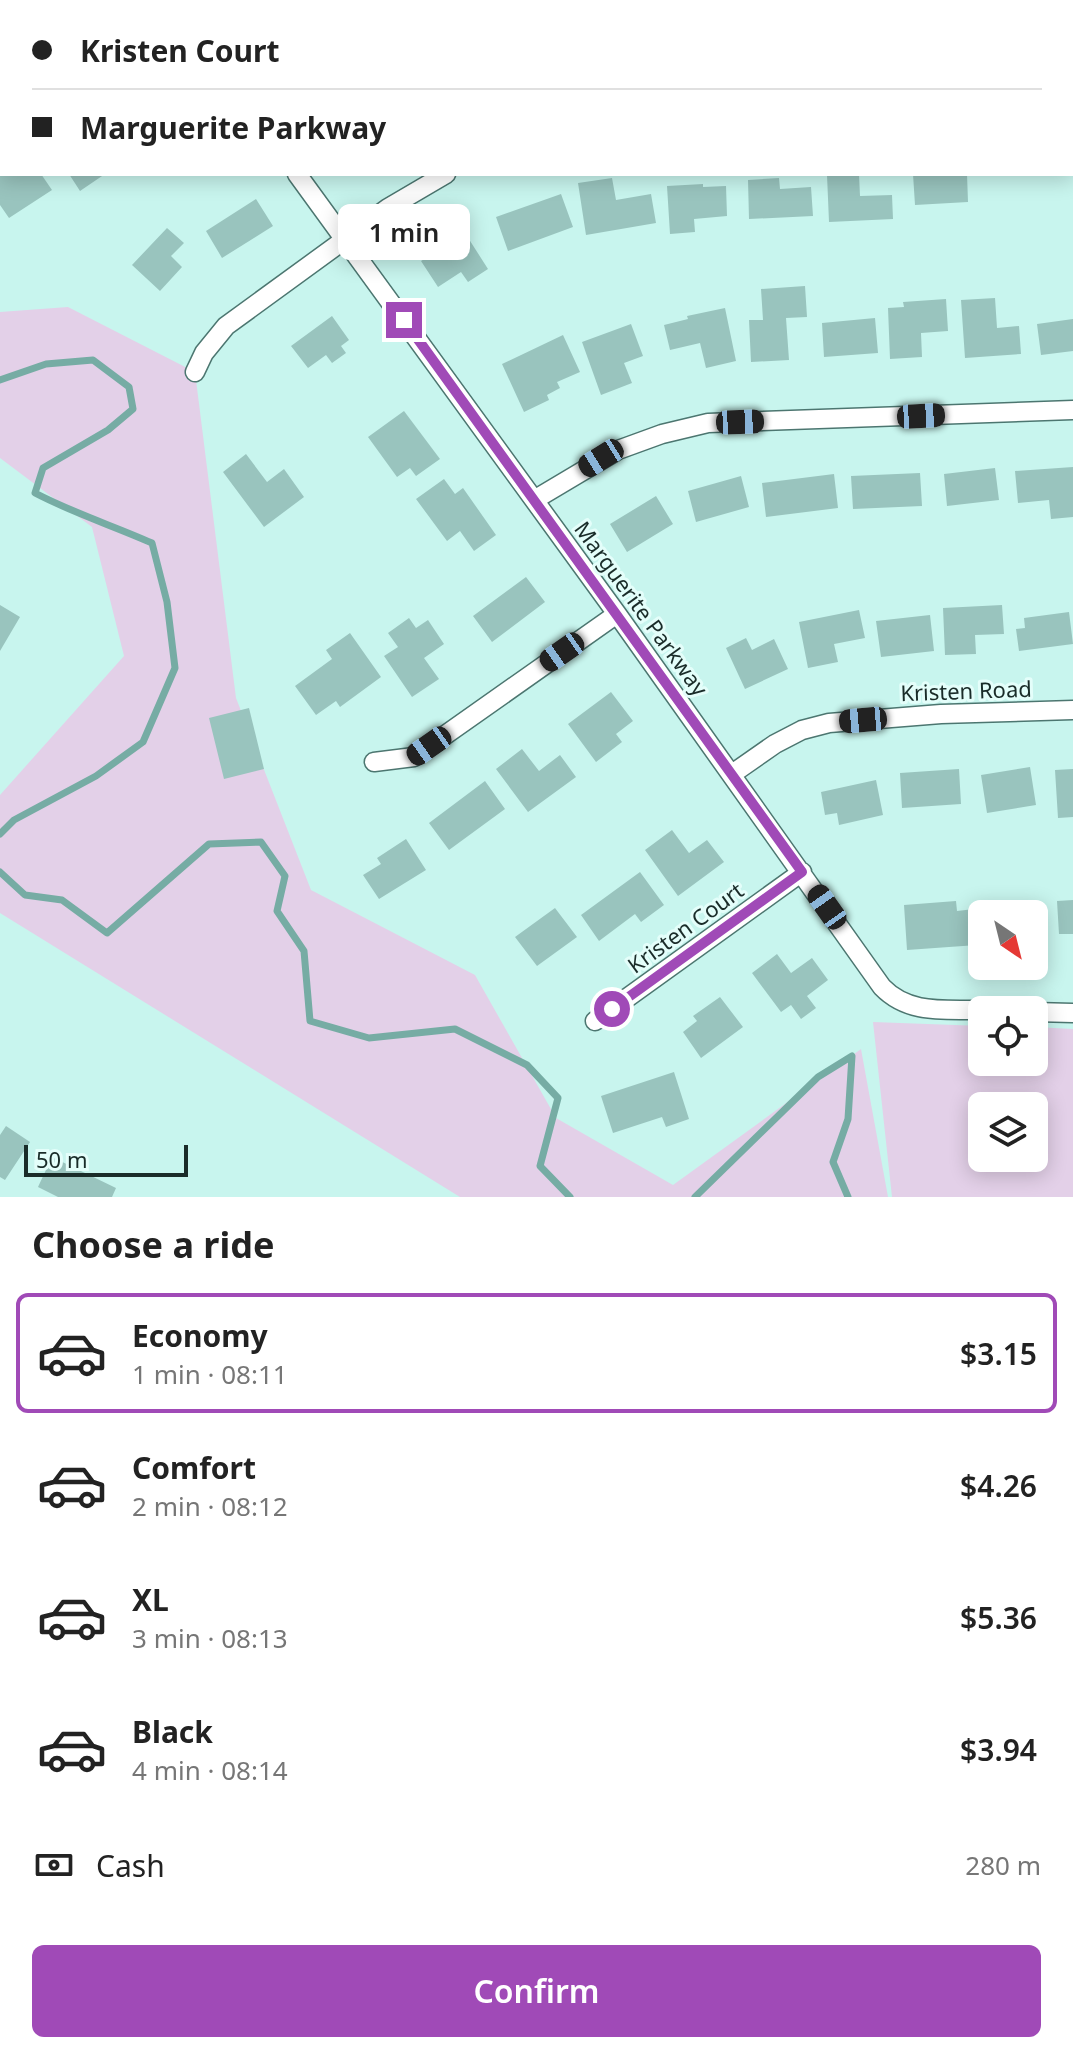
<!DOCTYPE html>
<html lang="en">
<head>
<meta charset="utf-8">
<style>
	body { margin:0; font-family:"Noto Sans",sans-serif; background:#f2f2f2; color:#222; height:100vh; display:flex; flex-direction:column; font-size:30px; white-space:nowrap }
	* { box-sizing:border-box; margin:0 }
	p { font-size:26px; color:#767676 }
	.icon { flex:none; width:44px; height:44px; fill:none; stroke:currentColor; stroke-width:2; stroke-linecap:round; stroke-linejoin:round }
	.map { position:relative; height:1197px; overflow:hidden }
	.side { display:flex; flex-direction:column; background:#fff; flex:1 }
	.side>* { flex:none }
	.guide { position:absolute; left:0px; top:0px; width:1074px; height:176px; box-shadow:0 4px 20px #0003; display:grid; align-content:center; height:176px; padding:0 32px; background:#fff }
	.needle { width:52px; rotate:145deg }
	.buttons { position:absolute; left:968px; top:900px; display:grid; gap:16px }
	.buttons a { display:grid; place-items:center; width:80px; height:80px; border-radius:12px; background:#fff; box-shadow:0 4px 20px #0003; font-size:40px }
	.scale { position:absolute; left:24px; bottom:20px; width:164px; box-sizing:border-box; padding-left:8px; border:4px solid #1a2c29; border-top:0; font-size:22px; line-height:28px; white-space:nowrap; color:#1a2c29; -webkit-text-stroke:6px #e4fefa; paint-order:stroke }
	.end { position:absolute; width:36px; height:36px; margin:-18px; border:10px solid #a04ab7; background:#fff; box-shadow:0 0 0 4px #fff }
	.from { border-radius:50% }
	.bubble { position:absolute; height:56px; border-radius:12px; background:#fff; box-shadow:0 4px 20px #0003; font-size:26px; font-weight:600; line-height:56px; text-align:center }
	.car { position:absolute; width:24px; height:48px; margin:-24px -12px; border-radius:10px; box-shadow:0 0 6px 2px #0007; background:linear-gradient(#222 24%,#8ab4d8 0 40%,#222 0 76%,#8ab4d8 0 86%,#222 0) }
	.guide b { display:flex; align-items:center; gap:28px; height:76px; font-size:30px }
	.guide b+b { border-top:2px solid #e0e0e0 }
	.guide i { width:20px; height:20px; background:#222 }
	ul { padding:0; list-style:none }
	li { display:flex; align-items:center; gap:24px; height:120px; margin:0 16px 12px; padding:0 16px; border:4px solid transparent; border-radius:12px }
	li div { flex:1 }
	li b { display:block; font-size:30px }
	li em { font-style:normal; font-weight:600 }
	li.selected { border-color:#a04ab7 }
	li>.icon { width:72px; height:72px; stroke-width:1.5 }
	h2 { padding:0 32px; font-size:36px; line-height:96px }
	.pay { display:flex; align-items:center; gap:20px; height:88px; padding:0 32px; font-size:30px }
	.pay p { margin-inline-start:auto }
	.cta { display:flex; gap:16px; margin-top:auto; padding:16px 32px }
	.cta a { flex:1; height:92px; border-radius:12px; background:#a04ab7; color:#fff; font-size:32px; font-weight:600; line-height:92px; text-align:center }
	.map>svg:first-child { display:block }
	.green { fill:#e3d0e8; fill-rule:evenodd }
	.lines { fill:none; stroke-linecap:round; stroke-linejoin:round }
	.stream { stroke:#76aca4; stroke-width:7 }
	.building { fill:#99c4be }
	.street-casing { stroke:#4c7670; stroke-width:21 }
	.street { stroke:#fff; stroke-width:18 }
	.route { stroke:#a04ab7; stroke-width:10 }
	.labels { text-anchor:middle; dominant-baseline:central; stroke-width:6; stroke-linejoin:round; paint-order:stroke }
	.street-label { font-size:22px; fill:#1a2c29; stroke:#e4fefa }
</style>
</head>
<body>
<div class="map">
<svg width="1073" height="1197" viewBox="0 0 1073 1197">
	<rect width="100%" height="100%" fill="#c8f5ee"/>
	<path class="green" d="M68,307l127,65 41,326 75,192 164,85 81,143 117,67 188,-136 27,148h-428l-460,-284v-118l124,-139 -32,-129 -92,-69v-146z
		M873,1022l109,4v36h52v-35l39,2v168h-181zM982,1106h52v52h-52z"/>
	<g class="lines">
		<path class="stream" d="M0,380l46,-16 47,-4 36,27 4,22 -25,21 -65,38 -8,25c38,20 79,33 117,50l15,59 8,66 -32,74 -47,34 -82,44 -14,14
			M0,872l25,23 37,5 45,33 102,-89 52,-2 24,34 -8,35 27,40 6,70 59,17 86,-9 72,36 31,33 -18,68 30,31
			M695,1197l123,-120 34,-21 -4,63 -15,43 15,35"/>
	</g>
	<path class="building" d="M0,174h41l11,16 -43,28 -9,-13z
		M69,174h36l-25,17z
		M844,174h15l1,22 32,-1 1,24 -64,3 -2,-47z
		M913,174h54l1,28 -53,3z
		M612,178l4,22 35,-6 5,29 -70,12 -8,-52z
		M779,178l1,11 31,-2 2,29 -64,3 -1,-39z
		M703,184v3l23,-1 1,30 -33,3 1,13 -25,2 -3,-48z
		M561,194l12,33 -65,24 -12,-34z
		M256,199l17,27 -51,32 -16,-27z
		M167,228l17,15 -13,13 11,11 -22,24 -28,-26z
		M465,233l23,36 -20,13 -7,-10 -23,15 -17,-26z
		M805,286l2,31 -21,1 3,42 -38,2 -2,-42h14l-2,-31z
		M995,298l2,30 22,-2 2,28 -56,4 -4,-58z
		M946,299l2,32 -27,2 1,24 -32,2 -2,-51 16,-1 -1,-5z
		M725,308l11,53 -30,7 -6,-25 -30,7 -6,-25 24,-6 -1,-3z
		M332,316l17,24 -8,6 5,7 -14,10 -6,-8 -18,13 -17,-22z
		M875,318l3,35 -54,4 -2,-34z
		M1073,319v32l-32,4 -4,-31z
		M631,324l12,32 -19,7 8,20 -31,12 -19,-53z
		M563,335l17,37 -23,10 3,6 -13,7 2,5 -25,12 -22,-48z
		M404,411l36,48 -24,17 -6,-8 -13,9 -29,-40z
		M246,454l21,28 17,-13 20,28 -40,30 -41,-55z
		M1073,467v50l-22,2 -2,-19 -31,3 -3,-32z
		M995,468l4,32 -52,6 -3,-32z
		M920,473l2,33 -69,3 -2,-33z
		M834,474l4,34 -72,9 -4,-34z
		M741,476l8,31 -53,15 -8,-31z
		M444,479l11,15 8,-6 33,47 -22,16 -14,-20 -13,10 -31,-42z
		M656,496l17,28 -46,28 -17,-28z
		M526,577l19,25 -53,40 -19,-26z
		M0,605l20,12 -20,34z
		M1002,605l2,29 -29,1 1,19 -31,1 -2,-47z
		M859,610l6,28 -31,6 4,18 -30,6 -9,-46z
		M1069,612l4,32 -54,7 -3,-22 9,-1 -1,-10z
		M930,615l4,36 -53,6 -5,-36z
		M409,618l7,10 12,-8 16,24 -20,14 15,21 -27,18 -28,-41 14,-9 -10,-14z
		M350,633l31,44 -41,30 -4,-6 -20,14 -21,-29 37,-27 -6,-9z
		M746,638l6,12 22,-11 14,30 -43,20 -19,-41z
		M611,692l22,29 -17,13 6,8 -26,20 -28,-38z
		M249,708l15,61 -40,10 -15,-61z
		M522,749l17,22 21,-16 16,22 -48,35 -32,-43z
		M1030,767l6,38 -49,8 -6,-38z
		M959,769l2,35 -59,4 -2,-35z
		M1073,769v48l-15,1 -3,-48z
		M876,780l7,35 -44,10 -2,-12 -12,2 -4,-23z
		M485,781l20,28 -56,41 -20,-27z
		M672,830l17,23 18,-13 17,22 -46,34 -33,-46z
		M406,839l20,31 -47,29 -16,-24 18,-11 -4,-6z
		M640,872l24,33 -23,17 -6,-8 -36,27 -18,-26z
		M1073,900v34h-14l-2,-33z
		M956,901l1,10 17,-2 3,36 -70,5 -3,-45z
		M555,908l22,29 -40,29 -22,-29z
		M994,909h51l-1,31h-10v-26h-40z
		M777,954l14,19 21,-15 16,22 -21,16 9,12 -15,11 -10,-14 -10,7 -29,-39z
		M720,997l23,30 -42,31 -18,-26 14,-11 -4,-5z
		M674,1072l15,47 -23,8 -4,-10 -49,16 -12,-37z
		M6,1126l24,16 -25,38 -5,-3v-42z
		M52,1157l64,31 -4,9h-54l-20,-10z"/>
	<g class="lines">
		<defs>
			<path id="street" d="M161,2l3,-2
				M0,109l2,-1
				M1072,112h1
				M297,174l320,440 265,373c27,28 63,22 100,23
				M195,372l9,-19 22,-27 162,-118 58,-34
				M534,500l84,-50 44,-16 46,-11 365,-13
				M374,762l40,-5 203,-143
				M732,774l43,-30 27,-14 27,-7 112,-9 132,-4
				M1034,1012l39,1
				M595,1021l207,-149"/>
		</defs>
		<use href="#street" class="street-casing"/>
		<use href="#street" class="street"/>
	</g>
	<g class="lines">
		<path class="route" d="M404,320l398,552 -190,137"/>
	</g>
	<g class="labels">
		<g class="street-label">
			<text transform="translate(642 608) rotate(54)">Marguerite Parkway</text>
			<text transform="translate(966 690) rotate(-2)">Kristen Road</text>
			<text transform="translate(685 927) rotate(-36)">Kristen Court</text>
		</g>
	</g>
</svg>
<div class="buttons">
<a><svg class="needle" viewBox="-14 -14 28 28"><path d="M0-13l5 13h-10z" fill="#e53935"/><path d="M0 13l5-13h-10z" fill="#767676"/></svg></a>
<a><svg class="icon" aria-label="locate" viewBox="0 0 24 24"><circle cx="12" cy="12" r="6"/><path d="M12 2v4M12 18v4M2 12h4M18 12h4"/></svg></a>
<a><svg class="icon" aria-label="layers" viewBox="0 0 24 24"><path d="M12 4l9 5-9 5-9-5zM3 14l9 5 9-5"/></svg></a>
</div>
<div class="scale">50 m</div>
<i class="end from" style="left:612px;top:1009px"></i>
<i class="end" style="left:404px;top:320px"></i>
<div class="bubble" style="left:338px;top:204px;width:132px">1 min</div>
<i class="car" style="left:921px;top:416px;rotate:87deg"></i>
<i class="car" style="left:740px;top:422px;rotate:88deg"></i>
<i class="car" style="left:601px;top:458px;rotate:238deg"></i>
<i class="car" style="left:562px;top:652px;rotate:235deg"></i>
<i class="car" style="left:863px;top:720px;rotate:265deg"></i>
<i class="car" style="left:429px;top:746px;rotate:235deg"></i>
<i class="car" style="left:827px;top:907px;rotate:325deg"></i>
<div class="guide">
<b><i class="from"></i>Kristen Court</b>
<b><i></i>Marguerite Parkway</b>
</div>
</div>
<section class="side">
<h2>Choose a ride</h2>
<ul>
<li class="selected"><svg class="icon" aria-label="car" viewBox="0 0 24 24"><path d="M5 17H2v-5l4-1 3-4h7l3 4 3 1v5h-3M9 17h6M6 11h13"/><circle cx="7" cy="17" r="2"/><circle cx="17" cy="17" r="2"/></svg><div><b>Economy</b><p>1 min · 08:11</p></div><em>$3.15</em></li>
<li><svg class="icon" aria-label="car" viewBox="0 0 24 24"><path d="M5 17H2v-5l4-1 3-4h7l3 4 3 1v5h-3M9 17h6M6 11h13"/><circle cx="7" cy="17" r="2"/><circle cx="17" cy="17" r="2"/></svg><div><b>Comfort</b><p>2 min · 08:12</p></div><em>$4.26</em></li>
<li><svg class="icon" aria-label="car" viewBox="0 0 24 24"><path d="M5 17H2v-5l4-1 3-4h7l3 4 3 1v5h-3M9 17h6M6 11h13"/><circle cx="7" cy="17" r="2"/><circle cx="17" cy="17" r="2"/></svg><div><b>XL</b><p>3 min · 08:13</p></div><em>$5.36</em></li>
<li><svg class="icon" aria-label="car" viewBox="0 0 24 24"><path d="M5 17H2v-5l4-1 3-4h7l3 4 3 1v5h-3M9 17h6M6 11h13"/><circle cx="7" cy="17" r="2"/><circle cx="17" cy="17" r="2"/></svg><div><b>Black</b><p>4 min · 08:14</p></div><em>$3.94</em></li>
</ul>
<div class="pay"><svg class="icon" aria-label="cash" viewBox="0 0 24 24"><path d="M3 7h18v10H3z"/><circle cx="12" cy="12" r="2"/></svg>Cash<p>280 m</p></div>
<div class="cta"><a>Confirm</a></div>
</section>
</body>
</html>
